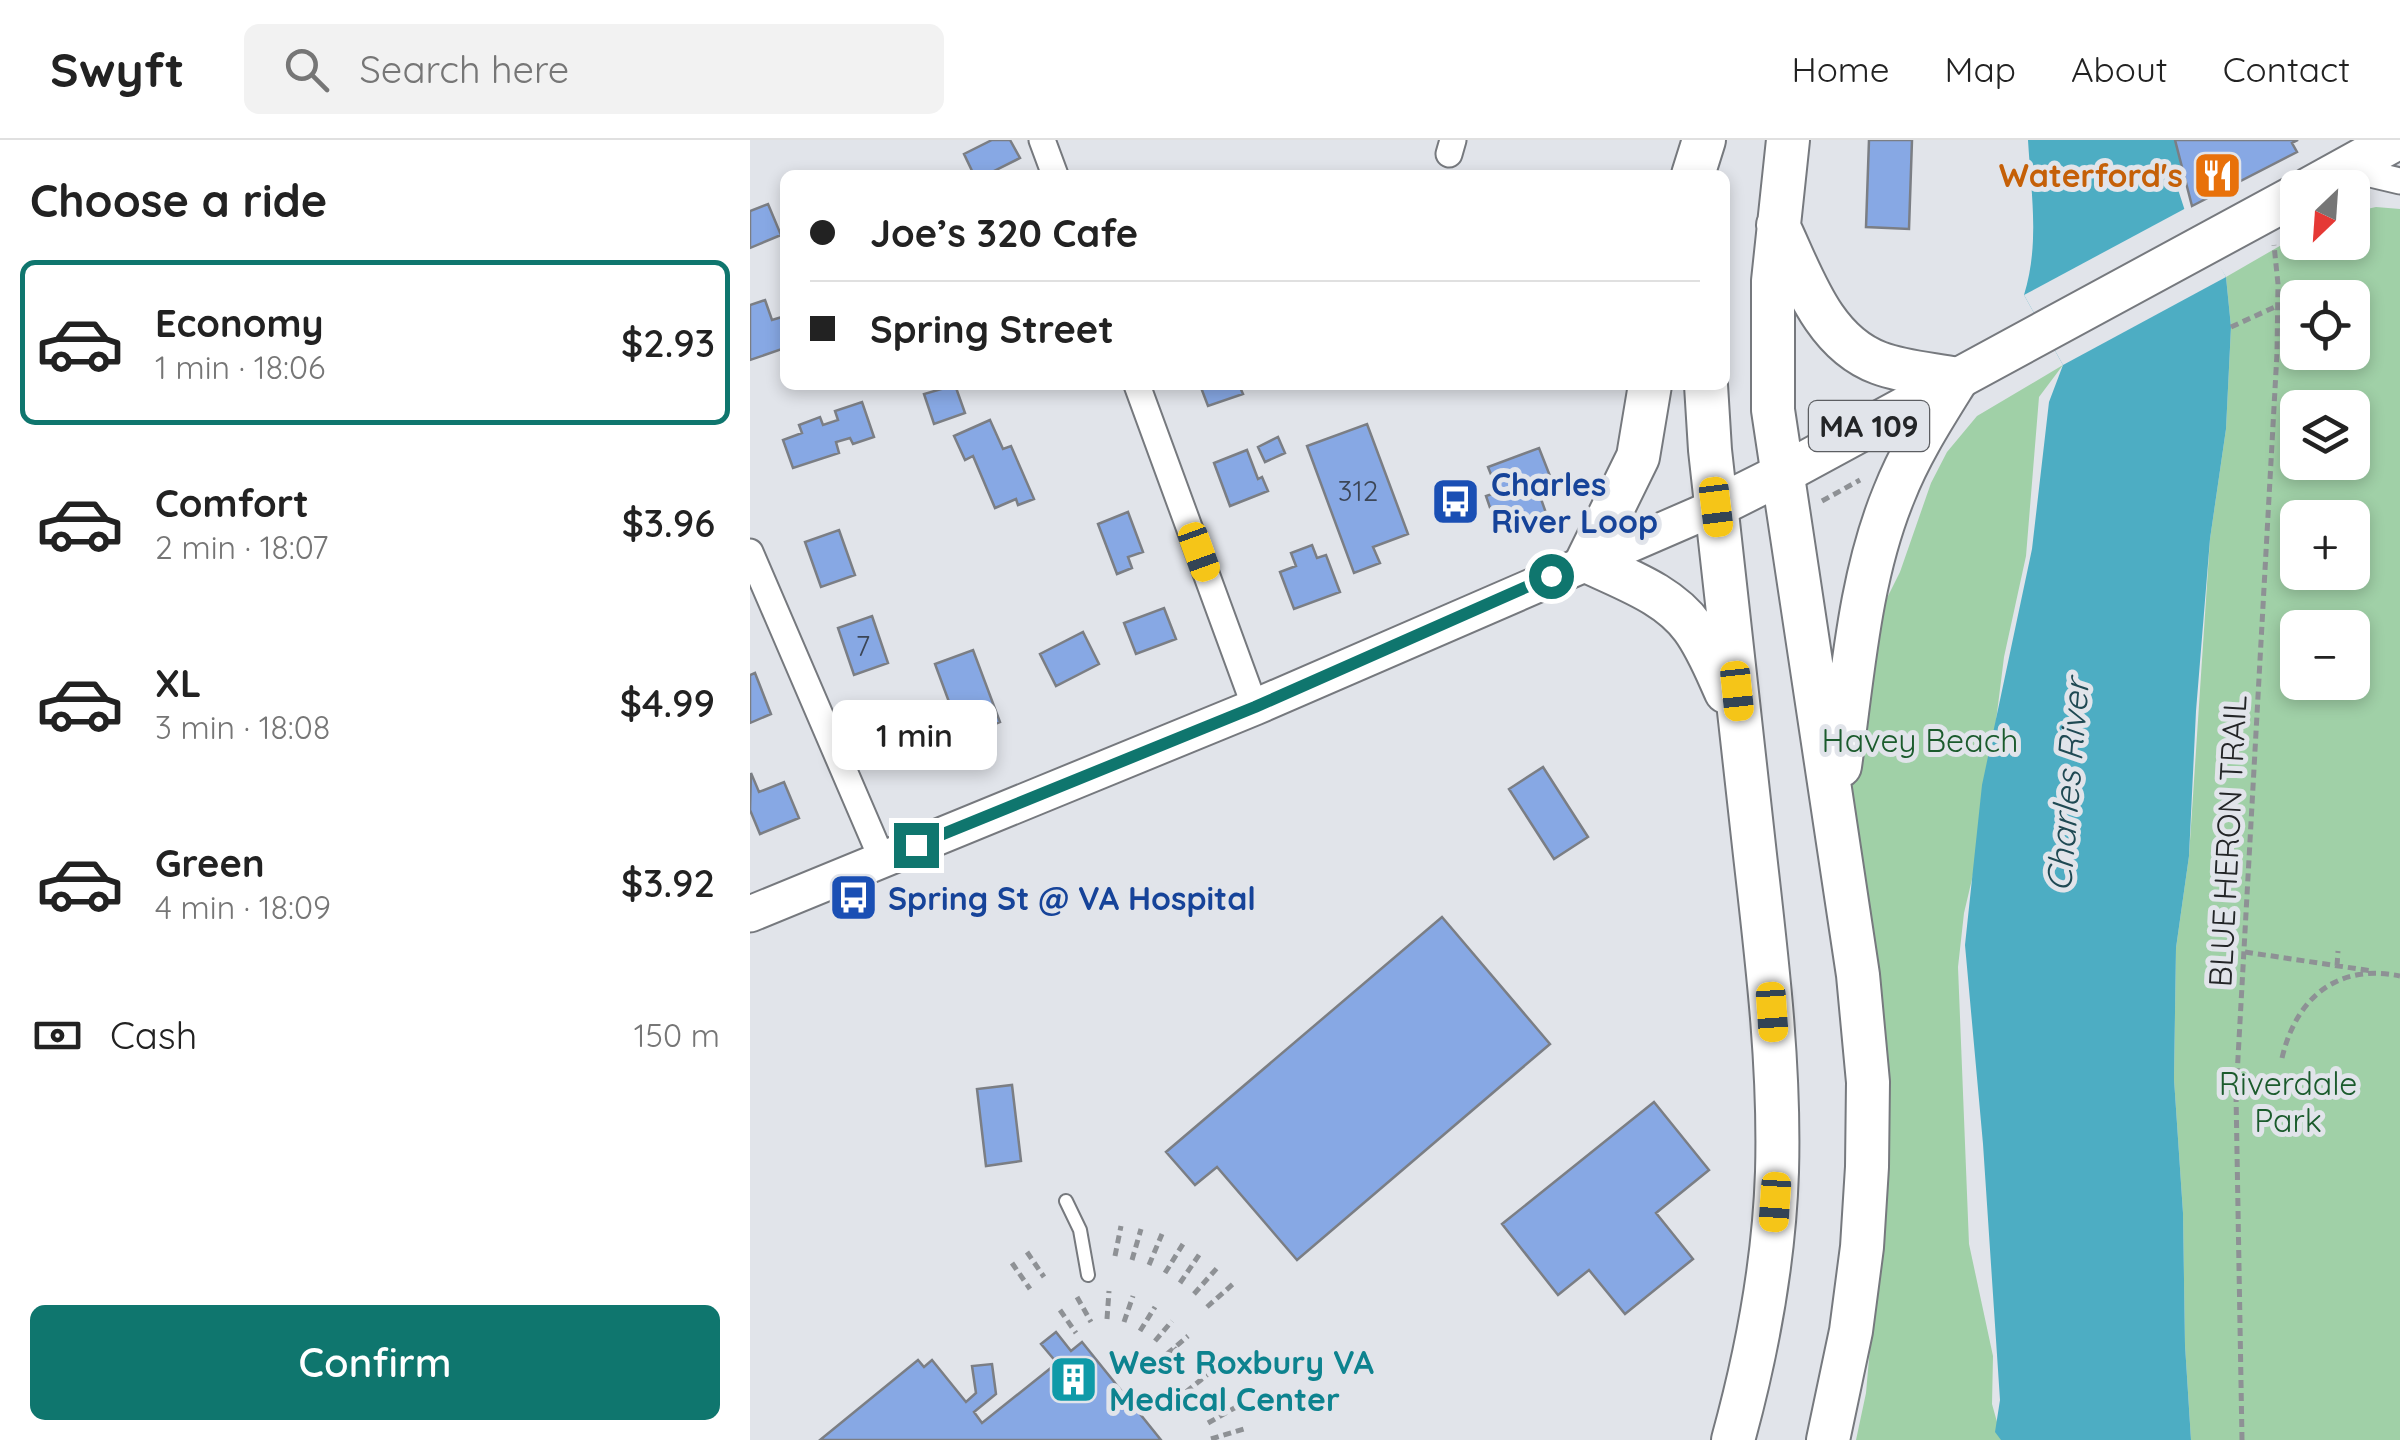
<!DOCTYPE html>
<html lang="en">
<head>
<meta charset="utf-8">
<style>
	body { margin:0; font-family:Quicksand,sans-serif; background:#f2f2f2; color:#222; height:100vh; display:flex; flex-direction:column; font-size:38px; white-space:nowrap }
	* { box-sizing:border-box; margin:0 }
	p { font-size:32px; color:#767676 }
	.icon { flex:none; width:55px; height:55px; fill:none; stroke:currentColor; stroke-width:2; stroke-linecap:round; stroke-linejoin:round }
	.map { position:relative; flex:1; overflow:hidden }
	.details { display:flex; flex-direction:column; background:#fff; width:750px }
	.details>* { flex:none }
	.banner { position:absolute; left:30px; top:30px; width:950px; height:220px; border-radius:15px; box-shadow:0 5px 15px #0003; display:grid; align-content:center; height:220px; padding:0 30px; background:#fff }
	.needle { width:65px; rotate:205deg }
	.fabs { position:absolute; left:1530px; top:30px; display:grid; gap:20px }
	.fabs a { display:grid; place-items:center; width:90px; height:90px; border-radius:15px; background:#fff; box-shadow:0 5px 15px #0003; font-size:50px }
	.end { position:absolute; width:45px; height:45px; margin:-22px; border:12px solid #0f766e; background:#fff; box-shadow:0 0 0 5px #fff }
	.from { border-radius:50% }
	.bubble { position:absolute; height:70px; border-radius:15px; background:#fff; box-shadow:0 5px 15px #0003; font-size:32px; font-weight:600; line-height:70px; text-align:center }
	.car { position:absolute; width:30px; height:60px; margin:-30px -15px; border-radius:12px; box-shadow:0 0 8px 2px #0007; background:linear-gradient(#f5c518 24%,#345 0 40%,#f5c518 0 76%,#345 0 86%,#f5c518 0) }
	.banner b { display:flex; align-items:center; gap:35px; height:95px; font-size:38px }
	.banner b+b { border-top:2px solid #e0e0e0 }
	.banner i { width:25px; height:25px; background:#222 }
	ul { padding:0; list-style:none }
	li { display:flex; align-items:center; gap:30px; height:165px; margin:0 20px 15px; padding:0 10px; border:5px solid transparent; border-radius:15px }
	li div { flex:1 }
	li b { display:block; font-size:38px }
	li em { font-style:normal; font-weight:600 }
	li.selected { border-color:#0f766e }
	li>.icon { width:90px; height:90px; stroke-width:1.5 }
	h2 { padding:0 30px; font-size:45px; line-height:120px }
	.pay { display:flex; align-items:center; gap:25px; height:110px; padding:0 30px; font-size:38px }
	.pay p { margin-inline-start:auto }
	.cta { display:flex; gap:20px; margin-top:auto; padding:20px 30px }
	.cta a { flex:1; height:115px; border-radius:15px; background:#0f766e; color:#fff; font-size:40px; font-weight:600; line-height:115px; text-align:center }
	header { display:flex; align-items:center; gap:60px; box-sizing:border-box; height:140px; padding:0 50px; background:#fff; border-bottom:2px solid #e0e0e0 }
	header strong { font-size:48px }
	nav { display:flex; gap:55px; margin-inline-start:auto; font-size:35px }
	.search { width:700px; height:90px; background:#f2f2f2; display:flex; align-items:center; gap:25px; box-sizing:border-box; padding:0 35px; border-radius:15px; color:#767676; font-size:38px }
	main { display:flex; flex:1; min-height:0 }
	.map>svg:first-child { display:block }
	.green { fill:#a0d0a7; fill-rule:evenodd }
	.water { fill:#4dadc3 }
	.pier { fill:#e1e4ea }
	.building { fill:#87a8e4; stroke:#7b7e84; stroke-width:2.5 }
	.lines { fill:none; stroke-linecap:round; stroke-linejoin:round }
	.service-casing { stroke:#76797e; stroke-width:16 }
	.minor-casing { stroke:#76797e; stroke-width:29 }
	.secondary-casing { stroke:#76797e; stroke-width:39 }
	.primary-casing { stroke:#76797e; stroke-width:44 }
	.trunk-casing { stroke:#76797e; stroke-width:46 }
	.path { stroke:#8e9195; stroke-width:5; stroke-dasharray:8 5; stroke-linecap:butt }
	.service { stroke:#fff; stroke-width:12 }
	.minor { stroke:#fff; stroke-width:25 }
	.secondary { stroke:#fff; stroke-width:35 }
	.primary { stroke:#fff; stroke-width:40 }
	.trunk { stroke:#fff; stroke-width:42 }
	.route { stroke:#0f766e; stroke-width:12 }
	.labels { text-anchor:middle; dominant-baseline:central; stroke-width:10; stroke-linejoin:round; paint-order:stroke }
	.number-label { font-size:28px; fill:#3c4656 }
	.shield { fill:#e1e4ea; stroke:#5c5e62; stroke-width:2.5 }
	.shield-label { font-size:30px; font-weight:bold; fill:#232527 }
	.food-label { font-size:32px; font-weight:bold; fill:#c56008; stroke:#e1e4ea; text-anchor:end }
	.transit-label { font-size:32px; font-weight:bold; fill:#164399; stroke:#e1e4ea; text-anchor:start }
	.park-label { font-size:32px; fill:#1b5b2d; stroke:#e1e4ea }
	.street-label { font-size:32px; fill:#232527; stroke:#e1e4ea }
	.culture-label { font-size:32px; font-weight:bold; fill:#0d838f; stroke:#e1e4ea; text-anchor:start }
	.water-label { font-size:35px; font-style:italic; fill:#1f4953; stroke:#e1e4ea }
</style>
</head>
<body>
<header>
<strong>Swyft</strong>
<div class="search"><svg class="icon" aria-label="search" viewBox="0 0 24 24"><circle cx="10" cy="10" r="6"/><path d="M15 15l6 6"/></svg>Search here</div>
<nav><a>Home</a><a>Map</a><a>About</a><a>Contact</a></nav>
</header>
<main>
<section class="details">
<h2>Choose a ride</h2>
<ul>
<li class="selected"><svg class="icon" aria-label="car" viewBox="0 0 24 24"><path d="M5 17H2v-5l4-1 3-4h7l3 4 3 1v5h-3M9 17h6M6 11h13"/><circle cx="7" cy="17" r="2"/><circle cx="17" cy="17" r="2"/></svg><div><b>Economy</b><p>1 min · 18:06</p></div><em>$2.93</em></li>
<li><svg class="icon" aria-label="car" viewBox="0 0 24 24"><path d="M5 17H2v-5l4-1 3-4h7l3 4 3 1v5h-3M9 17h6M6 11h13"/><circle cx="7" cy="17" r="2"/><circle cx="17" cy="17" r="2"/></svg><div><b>Comfort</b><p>2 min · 18:07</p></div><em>$3.96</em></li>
<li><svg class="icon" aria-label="car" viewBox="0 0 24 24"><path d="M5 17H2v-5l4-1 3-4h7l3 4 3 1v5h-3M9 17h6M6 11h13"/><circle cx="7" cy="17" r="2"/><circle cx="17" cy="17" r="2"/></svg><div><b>XL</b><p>3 min · 18:08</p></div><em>$4.99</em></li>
<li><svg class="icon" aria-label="car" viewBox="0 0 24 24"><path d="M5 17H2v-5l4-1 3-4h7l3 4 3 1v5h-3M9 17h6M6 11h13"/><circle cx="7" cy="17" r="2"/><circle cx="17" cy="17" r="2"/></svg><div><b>Green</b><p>4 min · 18:09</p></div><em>$3.92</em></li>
</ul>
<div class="pay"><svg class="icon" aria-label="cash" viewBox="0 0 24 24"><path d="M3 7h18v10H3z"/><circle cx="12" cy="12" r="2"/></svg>Cash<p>150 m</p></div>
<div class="cta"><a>Confirm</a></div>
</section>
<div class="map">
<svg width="1650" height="1300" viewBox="0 0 1650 1300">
	<rect width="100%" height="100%" fill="#e1e4ea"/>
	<path class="green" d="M1626,67l24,2v1231h-209l-6,-95 -2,-132 -9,-134 2,-131 13,-92 21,-317 16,-110 5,-102 -5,-50 71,-41 1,6h54l1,-30zM1548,158h54v54h-54zM1548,268h54v54h-54zM1548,378h54v54h-54zM1548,488h54v54h-54z
		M1313,225l-24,32 -13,159 -22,101 -23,184 -17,72 -6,54 11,277 24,112 -1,48 10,36h-146l10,-47 11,-125 -13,-374 -18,-157 37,-131 17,-34 31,-89 16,-31 30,-36z"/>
	<path class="water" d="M1278,0h164l1,6 -19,31 11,34 41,66 5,50 -5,102 -16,110 -14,172 -7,145 -13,92 -2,131 9,134 2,132 6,95h-190l-6,-8 5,-32 -17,-256 -18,-199 17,-160 50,-236 17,-147 14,-37 -39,-70c16,-52 7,-102 4,-155z"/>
	<path class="pier" d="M1438,67l38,70 -163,88 -39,-70z"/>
	<path class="building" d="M242,0h18l10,18 -34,17h-12l-10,-21z
		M1119,0h43l-3,89 -43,-2z
		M1425,0h123l-6,3 5,9 -105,54z
		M18,64l13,31 -31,13v-37z
		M15,160l7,20 10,-3 3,31 -35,12v-55z
		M205,245l10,28 -31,11 -10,-30z
		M450,245h39l4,9 -35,12z
		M112,262l12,35 -21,7 -3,-6 -14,4 3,11 -46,15 -10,-28 19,-7 -3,-8 21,-8 3,8 15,-5 -3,-9z
		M240,280l13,29 8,-3 23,53 -16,6 -2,-6 -21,9 -22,-52 -8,4 -11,-24z
		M617,284l41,110 -35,13 7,16 -26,10 -47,-127z
		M528,297l7,16 -20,9 -7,-15z
		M789,308l11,28 -15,6 11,31 -48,18 -12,-35 12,-4 -10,-25z
		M497,310l11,29 4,-2 6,14 -38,15 -16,-43z
		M378,372l15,40 -15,5 4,11 -15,6 -19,-50z
		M89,390l16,45 -34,12 -16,-45z
		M562,405l5,13 9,-3 14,37 -46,17 -14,-37 16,-6 -5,-13z
		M414,468l12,31 -40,15 -12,-31z
		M122,476l16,47 -34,12 -16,-47z
		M333,492l16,32 -43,22 -16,-32z
		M223,510l27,72 -38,15 -27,-73z
		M5,533l16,41 -21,9v-48z
		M152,565l17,47 -33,13 -18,-48z
		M793,627l45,70 -34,22 -45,-70z
		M1,633l8,19 25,-10 15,36 -39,16 -10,-24z
		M692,777l108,127 -253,216 -80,-93 -22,18 -29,-33z
		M262,945l9,76 -35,5 -9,-77z
		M904,962l55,68 -53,43 37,46 -68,55 -36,-44 -31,25 -56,-71z
		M306,1192l15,19 11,-9 79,98h-341l98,-80 6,7 8,-7 34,42 10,-9 -4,-27 20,-2 4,30 -22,18 8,11 75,-60 -16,-19z"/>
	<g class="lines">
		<defs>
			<path id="service" d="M316,1061l14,29 8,45"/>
			<path id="minor" d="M292,0l13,35
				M699,14l4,-14
				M1595,28l55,13
				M387,245l118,322
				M0,412l132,307"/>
			<path id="secondary" d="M0,774l505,-207 461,-200"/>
			<path id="primary" d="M1559,48l87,-48
				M966,367l66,-33 516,-280"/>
			<path id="trunk" d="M1038,0l-15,141v129l85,565 10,107 -1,85 -5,80 -11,84 -23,109
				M943,35l11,-35
				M1028,85c24,50 44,117 101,138 24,9 52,11 78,16 -23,37 -47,74 -63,115 -35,85 -41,181 -54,272
				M900,245l-12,72 -51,104c37,18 82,33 106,67 14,19 23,42 33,64
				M956,245l4,65c15,135 30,270 45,405 12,105 25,211 22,317 -3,91 -20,181 -44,268"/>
		</defs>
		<use href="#service" class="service-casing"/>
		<use href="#minor" class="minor-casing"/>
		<use href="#secondary" class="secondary-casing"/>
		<use href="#primary" class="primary-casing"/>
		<use href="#trunk" class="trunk-casing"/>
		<path class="path" d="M1481,187l46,-21
			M1072,361l38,-21
			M1495,812l127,19
			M1587,826l1,-15
			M1532,918c14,-60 55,-95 118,-82
			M277,1112l17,25
			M365,1116l6,-30
			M382,1120l9,-31
			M262,1123l18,26
			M399,1125l13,-31
			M415,1133l18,-29
			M430,1143l21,-31
			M444,1154l23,-26
			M327,1157l14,25
			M457,1167l26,-23
			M310,1170l16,23
			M357,1179l2,-28
			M374,1182l9,-26
			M390,1191l15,-24
			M405,1201l17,-20
			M424,1208l10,11
			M417,1214l21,-18
			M436,1252l27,-22
			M449,1268l26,-21
			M458,1283l30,-17
			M461,1299l36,-11
			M1492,1300l-6,-346 41,-741 1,-69 -4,-39"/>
		<use href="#service" class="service"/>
		<use href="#minor" class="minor"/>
		<use href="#secondary" class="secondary"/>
		<use href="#primary" class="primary"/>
		<use href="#trunk" class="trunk"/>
	</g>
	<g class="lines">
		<path class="route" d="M166,705l339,-138 296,-131"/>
	</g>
	<defs>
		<symbol id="restaurant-square" viewBox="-11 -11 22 22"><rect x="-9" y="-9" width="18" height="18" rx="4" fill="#e8710a" stroke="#e1e4ea"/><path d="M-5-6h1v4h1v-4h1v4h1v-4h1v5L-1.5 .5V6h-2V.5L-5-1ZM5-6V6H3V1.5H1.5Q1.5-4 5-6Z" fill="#fff"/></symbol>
		<symbol id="bus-square" viewBox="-11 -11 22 22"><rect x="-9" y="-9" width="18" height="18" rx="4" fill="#1a4fb4" stroke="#e1e4ea"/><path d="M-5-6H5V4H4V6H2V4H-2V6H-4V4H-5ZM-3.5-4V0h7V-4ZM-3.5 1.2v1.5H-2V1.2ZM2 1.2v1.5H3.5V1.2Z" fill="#fff"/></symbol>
		<symbol id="building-square" viewBox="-11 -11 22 22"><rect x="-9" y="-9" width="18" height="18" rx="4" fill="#0f9aa8" stroke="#e1e4ea"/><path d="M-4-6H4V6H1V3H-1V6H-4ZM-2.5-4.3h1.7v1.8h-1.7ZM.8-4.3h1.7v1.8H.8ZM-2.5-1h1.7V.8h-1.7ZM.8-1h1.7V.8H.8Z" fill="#fff"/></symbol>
	</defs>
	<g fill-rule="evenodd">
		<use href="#restaurant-square" x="1440" y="8" width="55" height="55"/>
		<use href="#bus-square" x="678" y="334" width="55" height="55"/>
		<use href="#bus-square" x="76" y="730" width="55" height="55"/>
		<use href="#building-square" x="296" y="1212" width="55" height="55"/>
	</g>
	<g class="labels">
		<g class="number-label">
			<text x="608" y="350">312</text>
			<text x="113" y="505">7</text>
		</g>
		<rect class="shield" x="1059" y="261" width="120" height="50" rx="8"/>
		<g class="shield-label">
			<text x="1119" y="286">MA 109</text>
		</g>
		<g class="food-label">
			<text x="1433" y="35">Waterford's</text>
		</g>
		<g class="transit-label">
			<text x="741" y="344">Charles<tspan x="741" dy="37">River Loop</tspan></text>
			<text x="138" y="758">Spring St @ VA Hospital</text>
		</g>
		<g class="park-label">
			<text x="1170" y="600">Havey Beach</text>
			<text x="1538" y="943">Riverdale<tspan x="1538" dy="37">Park</tspan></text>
		</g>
		<g class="street-label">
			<text transform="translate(1477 701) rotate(-87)">BLUE HERON TRAIL</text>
		</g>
		<g class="culture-label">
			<text x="359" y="1222">West Roxbury VA<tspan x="359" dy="37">Medical Center</tspan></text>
		</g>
		<g class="water-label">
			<text transform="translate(1317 645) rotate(-85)">Charles River</text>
		</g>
	</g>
</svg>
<div class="fabs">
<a><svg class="needle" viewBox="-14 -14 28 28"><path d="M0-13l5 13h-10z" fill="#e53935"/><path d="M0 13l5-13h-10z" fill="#767676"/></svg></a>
<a><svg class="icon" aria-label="locate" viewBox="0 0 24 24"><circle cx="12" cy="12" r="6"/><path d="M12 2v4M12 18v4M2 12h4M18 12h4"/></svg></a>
<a><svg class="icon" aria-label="layers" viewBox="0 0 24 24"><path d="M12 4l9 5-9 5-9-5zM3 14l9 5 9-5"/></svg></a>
<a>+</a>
<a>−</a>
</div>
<i class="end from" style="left:801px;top:436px"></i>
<i class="end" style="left:166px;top:705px"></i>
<div class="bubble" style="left:82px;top:560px;width:165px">1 min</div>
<i class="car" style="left:966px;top:367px;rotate:173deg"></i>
<i class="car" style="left:449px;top:412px;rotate:160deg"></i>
<i class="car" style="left:987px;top:551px;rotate:174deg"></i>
<i class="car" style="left:1022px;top:872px;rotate:176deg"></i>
<i class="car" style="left:1025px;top:1062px;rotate:184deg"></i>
<div class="banner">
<b><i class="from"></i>Joe’s 320 Cafe</b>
<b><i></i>Spring Street</b>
</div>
</div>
</main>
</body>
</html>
